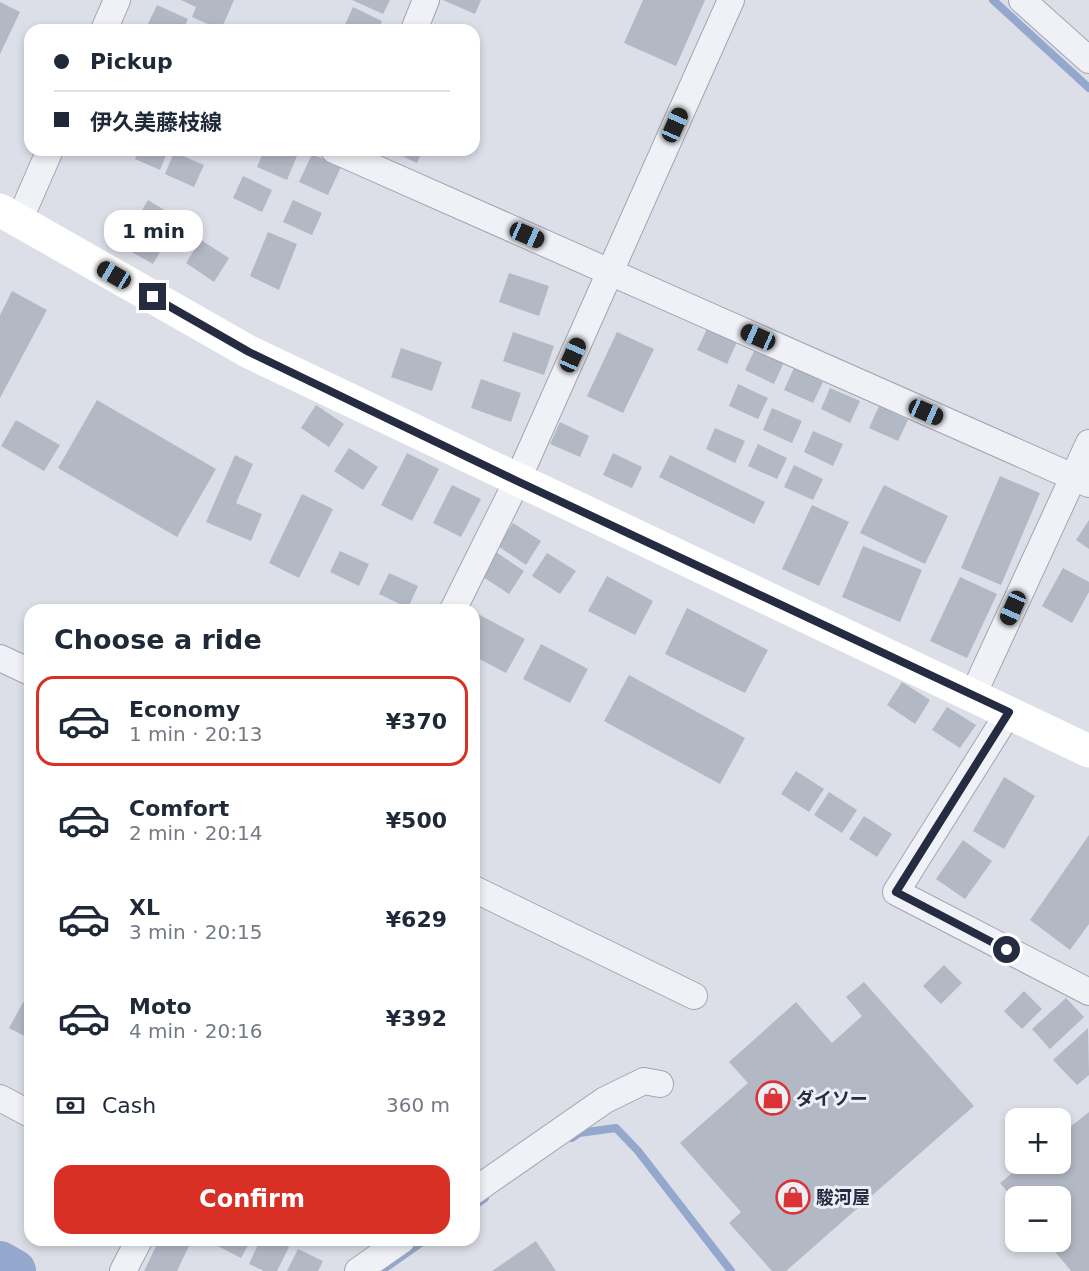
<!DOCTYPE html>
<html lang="en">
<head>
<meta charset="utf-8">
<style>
	body { margin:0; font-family:"DejaVu Sans","Noto Sans JP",sans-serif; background:#f2f2f3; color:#1f2937; height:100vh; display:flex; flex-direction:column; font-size:22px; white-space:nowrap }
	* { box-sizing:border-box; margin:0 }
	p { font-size:20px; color:#747a83 }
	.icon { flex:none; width:33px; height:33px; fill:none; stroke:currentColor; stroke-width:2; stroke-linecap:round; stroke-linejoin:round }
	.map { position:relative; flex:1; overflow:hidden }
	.panel { position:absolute; left:24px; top:604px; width:456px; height:642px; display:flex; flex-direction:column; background:#fff; border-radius:18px; box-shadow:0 3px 9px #0003 }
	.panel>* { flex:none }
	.banner { position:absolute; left:24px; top:24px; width:456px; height:132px; border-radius:18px; box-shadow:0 3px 9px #0003; display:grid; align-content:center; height:132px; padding:0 30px; background:#fff }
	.fabs { position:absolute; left:1005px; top:1108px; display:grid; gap:12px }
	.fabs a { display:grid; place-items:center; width:66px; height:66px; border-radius:12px; background:#fff; box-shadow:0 3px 9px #0003; font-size:30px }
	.end { position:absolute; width:27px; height:27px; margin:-14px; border:8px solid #252b40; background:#fff; box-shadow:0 0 0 3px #fff }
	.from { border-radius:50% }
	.bubble { position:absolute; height:42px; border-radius:18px; background:#fff; box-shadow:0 3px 9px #0003; font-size:20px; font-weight:800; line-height:42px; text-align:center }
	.car { position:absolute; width:18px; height:36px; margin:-18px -9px; border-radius:8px; box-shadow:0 0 4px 2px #0007; background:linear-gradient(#222 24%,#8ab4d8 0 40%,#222 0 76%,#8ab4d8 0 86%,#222 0) }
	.banner b { display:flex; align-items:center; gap:21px; height:57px; font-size:22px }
	.banner b+b { border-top:2px solid #e0e1e3 }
	.banner i { width:15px; height:15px; background:#1f2937 }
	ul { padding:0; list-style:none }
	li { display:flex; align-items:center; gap:18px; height:90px; margin:0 12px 9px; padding:0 18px; border:3px solid transparent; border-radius:18px }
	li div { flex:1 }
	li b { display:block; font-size:22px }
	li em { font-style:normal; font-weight:800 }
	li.selected { border-color:#d93025 }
	li>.icon { width:54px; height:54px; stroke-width:1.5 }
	h2 { padding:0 30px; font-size:27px; line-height:72px }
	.pay { display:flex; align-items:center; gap:15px; height:66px; padding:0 30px; font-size:22px }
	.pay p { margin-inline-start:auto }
	.cta { display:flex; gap:12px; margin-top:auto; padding:12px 30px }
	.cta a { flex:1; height:69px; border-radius:18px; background:#d93025; color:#fff; font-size:24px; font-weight:800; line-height:69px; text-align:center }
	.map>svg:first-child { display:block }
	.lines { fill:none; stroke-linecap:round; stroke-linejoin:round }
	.stream { stroke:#94a7cc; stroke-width:8 }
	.river { stroke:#94a7cc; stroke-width:44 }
	.building { fill:#b3b8c5 }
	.minor-casing { stroke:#a1a5b2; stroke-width:28 }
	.minor { stroke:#eff1f6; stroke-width:26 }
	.secondary { stroke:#fff; stroke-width:33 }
	.route { stroke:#252b40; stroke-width:8 }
	.labels { text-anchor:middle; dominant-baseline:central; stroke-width:6; stroke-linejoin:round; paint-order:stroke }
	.poi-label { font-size:18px; font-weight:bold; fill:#252b40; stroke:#eceff6; text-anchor:start }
</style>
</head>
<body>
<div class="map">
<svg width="1089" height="1271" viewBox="0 0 1089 1271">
	<rect width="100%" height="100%" fill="#dcdfe8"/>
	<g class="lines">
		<path class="stream" d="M993,0l96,88
			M572,1138l7,-5 37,-5 22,23 93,120
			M474,1206l11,-8
			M381,1271l44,-31"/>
		<path class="river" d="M0,1263l14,8"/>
	</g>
	<path class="building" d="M181,0h53l-13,30 -29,-13 4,-10z
		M352,0h38l-7,14z
		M443,0h38l-6,14z
		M643,0h62l-29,66 -52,-23z
		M0,2l20,10 -20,42z
		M157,5l31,14 -5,11h-38z
		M353,7l29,14 -4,9 -35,-1z
		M138,150h30l-8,20 -25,-11z
		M264,150l35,1 -12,29 -30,-13z
		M389,150h34l-6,13z
		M174,152l30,13 -10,22 -29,-13z
		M312,154l29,13 -13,28 -29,-13z
		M243,176l29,14 -10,22 -29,-14z
		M148,200l31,19 -26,45 -32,-18z
		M293,200l29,13 -10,22 -29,-13z
		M268,232l29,12 -18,46 -29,-14z
		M201,240l28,18 -15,24 -28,-19z
		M509,273l40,13 -10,30 -40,-14z
		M12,291l35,19 -47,88v-83z
		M707,329l30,13 -10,22 -30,-14z
		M513,332l41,14 -10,29 -41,-14z
		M617,332l37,17 -31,64 -36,-17z
		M401,348l41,14 -10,29 -41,-14z
		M755,349l29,13 -10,22 -29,-14z
		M794,368l29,14 -10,21 -29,-13z
		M481,379l40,14 -10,29 -40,-14z
		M738,384l30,14 -10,21 -29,-13z
		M830,388l30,13 -10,22 -29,-14z
		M97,400l119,69 -39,68 -119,-69z
		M316,405l28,19 -15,23 -28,-19z
		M879,406l29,14 -10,21 -29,-13z
		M772,408l30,13 -10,22 -29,-13z
		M16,420l44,25 -16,26 -43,-25z
		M560,422l29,14 -9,21 -30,-13z
		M715,428l30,13 -10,22 -29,-14z
		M813,431l30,13 -10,22 -29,-14z
		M758,444l29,14 -10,21 -29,-13z
		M349,448l29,19 -15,23 -29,-19z
		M407,453l32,16 -27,52 -31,-16z
		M613,453l29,14 -10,21 -29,-13z
		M235,455l18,9 -17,39 26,11 -11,27 -45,-19z
		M670,455l95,47 -11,22 -95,-47z
		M794,465l29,14 -10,21 -29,-13z
		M1000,476l40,17 -39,92 -40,-17z
		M452,485l29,14 -20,38 -28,-14z
		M884,485l64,31 -23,48 -65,-31z
		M302,494l31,15 -34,69 -30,-15z
		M812,505l37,17 -30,64 -37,-17z
		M1089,520v29l-13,-9z
		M513,523l28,18 -15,24 -28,-19z
		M863,546l59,24 -22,52 -58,-25z
		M340,551l29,13 -10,22 -29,-14z
		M496,552l28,19 -15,23 -29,-19z
		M547,553l29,18 -16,23 -28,-18z
		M1063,568l26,14v10l-17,31 -30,-17z
		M389,573l29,13 -10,22 -29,-14z
		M607,576l46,25 -18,34 -47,-24z
		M960,577l37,17 -30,64 -37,-17z
		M687,608l81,42 -23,43 -80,-39z
		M478,614l47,25 -19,34 -32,-17v-35z
		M541,644l47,25 -18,34 -47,-24z
		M629,675l116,63 -25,46 -116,-63z
		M902,682l28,18 -15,24 -28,-19z
		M947,707l29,18 -16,23 -28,-18z
		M796,771l28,18 -15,23 -28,-18z
		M1004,777l31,19 -31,53 -31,-18z
		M829,792l28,18 -15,23 -28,-18z
		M864,816l28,18 -15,23 -28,-18z
		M1089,835v89l-19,26 -40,-30z
		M963,840l29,21 -27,38 -29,-20z
		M944,965l18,18 -21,21 -18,-18z
		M864,982l110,124 -188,165h-14l-43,-48 12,-11 -61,-69 68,-60 -19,-21 67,-60 36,41 30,-27 -16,-19z
		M30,990v49l-21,-11z
		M1024,991l18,18 -20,20 -18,-18z
		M1066,998l18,19 -34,32 -18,-20z
		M1088,1028l1,47 -12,10 -24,-25z
		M1089,1112v159h-18l-24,-29h13v-45h-44v5l-16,-19 23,-19h37v-29z
		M159,1240l32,2 -14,29h-33z
		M206,1240h45l-10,18z
		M260,1240h15l14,7 -12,24h-13l-15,-7z
		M536,1241l20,30h-64z
		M298,1249l25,12 -5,10h-31z"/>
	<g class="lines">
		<defs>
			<path id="minor" d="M1022,0l67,60
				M104,30l13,-30
				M414,30l12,-30
				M334,150l755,334
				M19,221l31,-71
				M453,610l64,-129 214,-481
				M0,658l30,14
				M973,695l116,-252
				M1009,712l-113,180 193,100
				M474,889l220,107
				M0,1098l30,16
				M474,1191l131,-91 39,-19 16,3
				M123,1271l16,-31
				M358,1271l44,-31"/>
		</defs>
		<use href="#minor" class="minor-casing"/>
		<use href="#minor" class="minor"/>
		<path class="secondary" d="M0,210l249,142 840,399"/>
	</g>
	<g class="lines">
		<path class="route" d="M153,297l96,55 268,129 492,231 -113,180 111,58"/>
	</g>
	<defs>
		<symbol id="shop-ring" viewBox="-11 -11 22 22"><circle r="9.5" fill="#eceff6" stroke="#da3436" stroke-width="1.5"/><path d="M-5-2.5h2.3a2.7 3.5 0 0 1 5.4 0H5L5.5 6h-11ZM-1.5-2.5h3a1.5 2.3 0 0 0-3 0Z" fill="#da3436"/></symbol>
	</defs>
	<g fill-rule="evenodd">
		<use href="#shop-ring" x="754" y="1079" width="38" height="38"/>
		<use href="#shop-ring" x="774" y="1178" width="38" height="38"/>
	</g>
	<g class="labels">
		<g class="poi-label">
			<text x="796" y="1098">ダイソー</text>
			<text x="816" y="1197">駿河屋</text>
		</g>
	</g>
</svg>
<div class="fabs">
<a>+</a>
<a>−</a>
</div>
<i class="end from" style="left:1007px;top:950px"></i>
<i class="end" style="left:153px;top:297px"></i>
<div class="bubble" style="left:104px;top:210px;width:99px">1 min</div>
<i class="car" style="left:675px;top:125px;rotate:24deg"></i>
<i class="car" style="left:527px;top:235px;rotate:114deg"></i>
<i class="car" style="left:114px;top:275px;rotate:300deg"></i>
<i class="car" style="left:758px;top:337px;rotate:294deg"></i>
<i class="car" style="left:573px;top:355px;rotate:24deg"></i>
<i class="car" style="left:926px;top:412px;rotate:114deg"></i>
<i class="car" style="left:1013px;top:608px;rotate:204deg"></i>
<div class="banner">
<b><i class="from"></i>Pickup</b>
<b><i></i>伊久美藤枝線</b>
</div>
<section class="panel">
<h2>Choose a ride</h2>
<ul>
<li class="selected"><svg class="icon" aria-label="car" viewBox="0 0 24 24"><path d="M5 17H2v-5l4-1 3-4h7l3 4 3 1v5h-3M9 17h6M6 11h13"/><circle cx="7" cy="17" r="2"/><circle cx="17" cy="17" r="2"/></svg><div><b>Economy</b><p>1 min · 20:13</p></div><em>¥370</em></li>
<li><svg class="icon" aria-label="car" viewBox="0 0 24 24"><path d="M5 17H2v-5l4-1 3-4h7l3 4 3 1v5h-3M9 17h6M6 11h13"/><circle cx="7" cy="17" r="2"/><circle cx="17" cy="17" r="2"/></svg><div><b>Comfort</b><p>2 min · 20:14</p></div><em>¥500</em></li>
<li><svg class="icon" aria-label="car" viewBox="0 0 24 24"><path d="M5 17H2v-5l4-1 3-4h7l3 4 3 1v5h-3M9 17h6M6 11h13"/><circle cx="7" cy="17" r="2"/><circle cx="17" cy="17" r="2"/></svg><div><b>XL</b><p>3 min · 20:15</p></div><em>¥629</em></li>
<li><svg class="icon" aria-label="car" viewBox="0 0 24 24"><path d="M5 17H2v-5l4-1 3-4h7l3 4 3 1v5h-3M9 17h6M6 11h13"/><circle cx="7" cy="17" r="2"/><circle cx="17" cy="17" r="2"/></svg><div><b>Moto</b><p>4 min · 20:16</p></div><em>¥392</em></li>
</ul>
<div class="pay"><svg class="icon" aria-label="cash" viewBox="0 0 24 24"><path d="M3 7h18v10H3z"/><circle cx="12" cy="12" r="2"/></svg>Cash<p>360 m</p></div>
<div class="cta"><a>Confirm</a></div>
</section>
</div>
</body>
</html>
